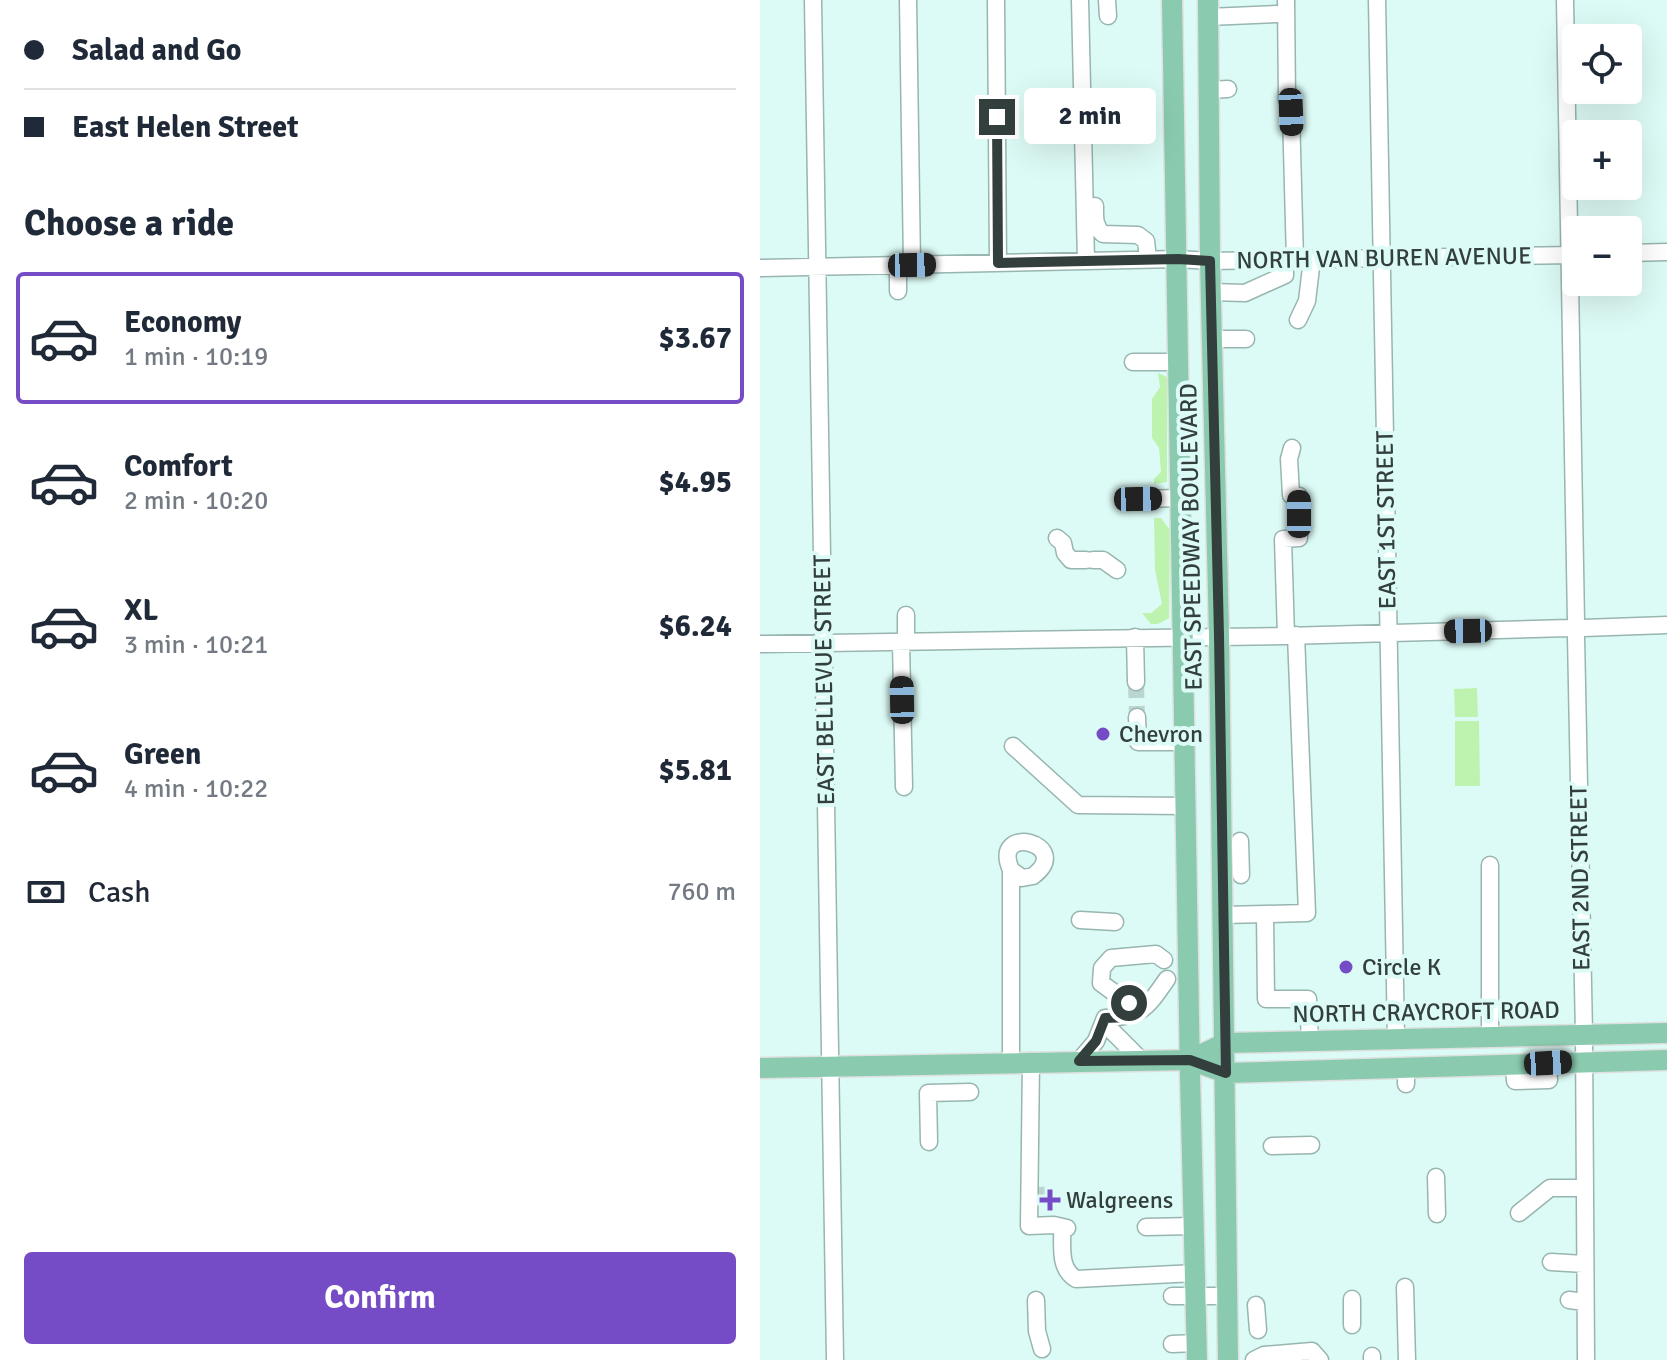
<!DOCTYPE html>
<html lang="en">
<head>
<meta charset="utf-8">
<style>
	body { margin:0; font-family:Signika,sans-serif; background:#f2f2f3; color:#1f2937; height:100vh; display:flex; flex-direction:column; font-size:30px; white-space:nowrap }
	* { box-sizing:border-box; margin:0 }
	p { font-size:26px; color:#747a83 }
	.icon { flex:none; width:44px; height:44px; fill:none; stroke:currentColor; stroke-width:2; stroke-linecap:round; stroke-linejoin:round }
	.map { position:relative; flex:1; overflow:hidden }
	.drawer { display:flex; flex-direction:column; background:#fff; width:760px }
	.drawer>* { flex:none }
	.hud { display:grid; align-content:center; height:176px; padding:0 24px; background:#fff }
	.fabs { position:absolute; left:802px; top:24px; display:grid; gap:16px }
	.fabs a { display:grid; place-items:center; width:80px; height:80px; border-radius:8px; background:#fff; box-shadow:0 8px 32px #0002; font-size:40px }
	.end { position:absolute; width:36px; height:36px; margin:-18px; border:10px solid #333f3c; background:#fff; box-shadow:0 0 0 4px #fff }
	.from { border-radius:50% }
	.bubble { position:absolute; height:56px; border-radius:8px; background:#fff; box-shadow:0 8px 32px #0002; font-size:26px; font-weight:700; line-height:56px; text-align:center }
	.car { position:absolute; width:24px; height:48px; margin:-24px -12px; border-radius:10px; box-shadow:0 0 6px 2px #0007; background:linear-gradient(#222 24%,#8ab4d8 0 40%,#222 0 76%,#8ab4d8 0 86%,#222 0) }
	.hud b { display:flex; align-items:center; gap:28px; height:76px; font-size:30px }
	.hud b+b { border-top:2px solid #e0e1e3 }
	.hud i { width:20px; height:20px; background:#1f2937 }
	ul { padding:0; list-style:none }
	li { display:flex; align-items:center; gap:24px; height:132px; margin:0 16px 12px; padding:0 8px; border:4px solid transparent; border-radius:8px }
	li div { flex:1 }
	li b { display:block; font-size:30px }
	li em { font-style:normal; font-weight:700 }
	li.active { border-color:#754cc5 }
	li>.icon { width:72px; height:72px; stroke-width:1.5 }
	h2 { padding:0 24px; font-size:36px; line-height:96px }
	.pay { display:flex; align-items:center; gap:20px; height:88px; padding:0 24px; font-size:30px }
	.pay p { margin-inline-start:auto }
	.primary-button { display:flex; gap:16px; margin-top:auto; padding:16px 24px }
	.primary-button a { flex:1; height:92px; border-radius:8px; background:#754cc5; color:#fff; font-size:32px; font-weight:700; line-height:92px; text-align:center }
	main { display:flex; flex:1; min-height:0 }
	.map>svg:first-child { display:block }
	.green { fill:#bef3af }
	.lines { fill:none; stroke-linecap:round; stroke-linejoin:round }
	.minor-tunnel { stroke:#bbd5d1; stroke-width:16; stroke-dasharray:16 8; stroke-linecap:butt }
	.minor-casing { stroke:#98b5b0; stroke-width:19 }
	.major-casing { stroke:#dee0e0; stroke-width:23 }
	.minor { stroke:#fff; stroke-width:16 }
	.major { stroke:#8acbaf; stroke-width:20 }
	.route { stroke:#333f3c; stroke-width:10 }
	.poi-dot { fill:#754cc5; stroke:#ddfbf6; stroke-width:3 }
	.labels { text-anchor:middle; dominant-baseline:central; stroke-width:8; stroke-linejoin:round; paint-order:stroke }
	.street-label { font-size:24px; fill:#333f3c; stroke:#ddfbf6 }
	.poi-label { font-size:24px; fill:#333f3c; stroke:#ddfbf6; text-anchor:start }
</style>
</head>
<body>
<main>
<section class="drawer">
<div class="hud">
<b><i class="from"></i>Salad and Go</b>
<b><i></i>East Helen Street</b>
</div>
<h2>Choose a ride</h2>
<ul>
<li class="active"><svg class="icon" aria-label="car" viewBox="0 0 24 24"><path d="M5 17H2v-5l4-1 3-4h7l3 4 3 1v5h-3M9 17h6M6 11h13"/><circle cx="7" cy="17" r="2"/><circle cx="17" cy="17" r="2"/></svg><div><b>Economy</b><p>1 min · 10:19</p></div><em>$3.67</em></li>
<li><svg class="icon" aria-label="car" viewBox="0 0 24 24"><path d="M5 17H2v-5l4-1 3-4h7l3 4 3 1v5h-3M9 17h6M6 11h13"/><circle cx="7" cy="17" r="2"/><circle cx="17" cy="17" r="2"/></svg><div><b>Comfort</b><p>2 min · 10:20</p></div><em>$4.95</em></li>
<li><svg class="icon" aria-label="car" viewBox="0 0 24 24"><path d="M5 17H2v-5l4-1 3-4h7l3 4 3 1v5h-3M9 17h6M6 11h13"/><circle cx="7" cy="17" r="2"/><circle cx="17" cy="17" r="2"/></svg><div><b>XL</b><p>3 min · 10:21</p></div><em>$6.24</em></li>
<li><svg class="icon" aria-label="car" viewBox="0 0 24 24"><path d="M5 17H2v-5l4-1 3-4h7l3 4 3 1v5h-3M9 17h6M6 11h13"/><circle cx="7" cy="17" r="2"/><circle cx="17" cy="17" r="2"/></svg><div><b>Green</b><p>4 min · 10:22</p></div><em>$5.81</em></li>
</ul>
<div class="pay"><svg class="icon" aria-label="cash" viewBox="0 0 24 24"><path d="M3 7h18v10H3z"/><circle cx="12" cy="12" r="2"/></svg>Cash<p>760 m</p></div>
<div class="primary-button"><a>Confirm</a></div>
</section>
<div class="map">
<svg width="907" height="1360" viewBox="0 0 907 1360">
	<rect width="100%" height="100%" fill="#ddfbf6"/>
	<path class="green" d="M398,373l9,4v105l-13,2v-5l7,-7 -2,-24 -7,-10v-39l8,-12z
		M394,518h7l9,12 -1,88 -11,6h-7l-9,-11h9l11,-9 -7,-34z
		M717,688l1,29h-23l-1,-28z
		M695,721h24l1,65h-25z"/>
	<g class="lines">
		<path class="minor-tunnel" d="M376,682l1,35
			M278,1187l1,15"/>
		<defs>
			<path id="minor" d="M53,0l22,1360
				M148,0l4,265
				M236,0l2,263
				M320,0l6,261
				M347,0l1,16
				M526,0l1,100
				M617,0l19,1039
				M805,0l11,622
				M448,17l68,-3
				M449,90l19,-1
				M531,112l4,148
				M335,206c0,11 -1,20 8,28l35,1 8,6 2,18
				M868,253l39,-1
				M138,266v25
				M0,268l418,-9 32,2 366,-6
				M451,292l34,1 40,-18v-15
				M538,320l9,-19 5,-42
				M453,339h33
				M373,362h46
				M378,499l43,-1
				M297,538l6,5 2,10 6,7h15
				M333,560h10l14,10
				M146,615v28
				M823,628l84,-3
				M526,636l-3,-97 16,-1v-42l-8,-1 -2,-36 3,-11
				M816,636l8,398 2,326
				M375,637l1,45
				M141,642l3,145
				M0,644l526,-8 283,-8
				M377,717l1,25h46
				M253,746l65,59 107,1
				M480,841l1,34
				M251,870l11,8 11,-2c42,-32 -43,-54 -22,-6v192
				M505,914l42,-1 -11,-278
				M464,915l41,-1 1,85h42l2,42
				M320,920l35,2
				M360,997l-19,-14 1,-15 9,-10 45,-4 8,6
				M345,1018c36,-1 42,-10 62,-39
				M730,1037v-172
				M271,1061l-2,165 25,-1 13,3
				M319,1061l17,-20 9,-23 7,13 30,30
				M754,1064l1,17 34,-1 -1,-17
				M646,1084v-17
				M169,1142l-1,-49 42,-1
				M512,1146l39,-1
				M676,1177l1,37
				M759,1213l31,-25h34
				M302,1227c1,19 -4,41 14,52l119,-6
				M386,1227l48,-1
				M791,1262l33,2
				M645,1287l2,73
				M412,1296h55
				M276,1300l1,31 5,18
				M809,1300l16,2
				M496,1305l2,25
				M592,1325v-26
				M412,1344l25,-1
				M612,1356v4
				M494,1360l10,-5 48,-4 8,9"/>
			<path id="major" d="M412,0l18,1076 7,284
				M448,0l2,261 9,374 9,725
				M430,1060l35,-17 442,-10
				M0,1068l430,-8 36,13 441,-13"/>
		</defs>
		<use href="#minor" class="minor-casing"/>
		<use href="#major" class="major-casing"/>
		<use href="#minor" class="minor"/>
		<use href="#major" class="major"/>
	</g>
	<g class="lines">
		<path class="route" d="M237,117l1,146 180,-4 32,2 9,374 7,438 -36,-13 -111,1 17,-20 9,-23 24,-1 12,-5 -12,-9"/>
	</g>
	<g class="poi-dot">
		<circle cx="343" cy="734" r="8"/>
		<circle cx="586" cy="967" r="8"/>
		<path d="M286 1188h8v8h8v8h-8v8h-8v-8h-8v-8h8z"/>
	</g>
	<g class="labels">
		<g class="street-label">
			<text transform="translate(624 258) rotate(-1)">NORTH VAN BUREN AVENUE</text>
			<text transform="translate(626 520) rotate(-91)">EAST 1ST STREET</text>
			<text transform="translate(431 537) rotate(-91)">EAST SPEEDWAY BOULEVARD</text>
			<text transform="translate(64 680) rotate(-91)">EAST BELLEVUE STREET</text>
			<text transform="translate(820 878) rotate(-91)">EAST 2ND STREET</text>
			<text transform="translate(666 1012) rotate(-1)">NORTH CRAYCROFT ROAD</text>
		</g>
		<g class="poi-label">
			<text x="359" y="734">Chevron</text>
			<text x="602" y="967">Circle K</text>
			<text x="306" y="1200">Walgreens</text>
		</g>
	</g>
</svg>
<div class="fabs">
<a><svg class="icon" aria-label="locate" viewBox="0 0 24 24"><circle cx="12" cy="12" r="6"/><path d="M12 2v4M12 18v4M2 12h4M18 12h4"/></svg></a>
<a>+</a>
<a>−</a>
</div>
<i class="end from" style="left:369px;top:1003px"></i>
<i class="end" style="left:237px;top:117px"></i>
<div class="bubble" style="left:264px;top:88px;width:132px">2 min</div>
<i class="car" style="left:531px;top:112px;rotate:178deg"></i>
<i class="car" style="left:152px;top:265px;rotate:89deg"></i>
<i class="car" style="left:378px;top:499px;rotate:89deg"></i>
<i class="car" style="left:539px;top:514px;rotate:0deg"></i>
<i class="car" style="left:708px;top:631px;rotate:269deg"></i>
<i class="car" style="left:142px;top:700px;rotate:359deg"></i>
<i class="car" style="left:788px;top:1063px;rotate:87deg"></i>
</div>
</main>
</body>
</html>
